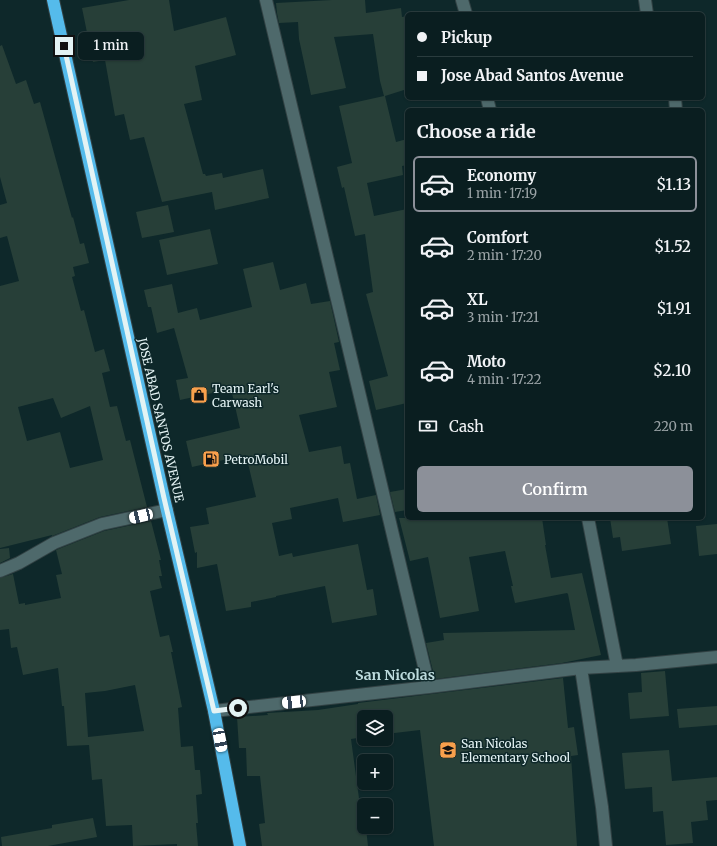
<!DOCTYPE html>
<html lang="en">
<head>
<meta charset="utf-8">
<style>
	body { margin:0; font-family:Merriweather,serif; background:#132729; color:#f1f3f6; height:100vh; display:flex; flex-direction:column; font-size:15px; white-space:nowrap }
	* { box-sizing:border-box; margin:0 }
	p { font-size:13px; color:#99a2a5 }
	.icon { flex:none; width:22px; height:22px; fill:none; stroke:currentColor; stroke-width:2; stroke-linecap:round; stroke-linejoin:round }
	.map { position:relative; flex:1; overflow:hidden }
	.side { position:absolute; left:405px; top:108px; width:300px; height:412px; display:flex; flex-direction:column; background:#0a1e20; border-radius:6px; box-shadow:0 1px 3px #0004,0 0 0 1px #2a3c3e }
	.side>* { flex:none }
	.guide { position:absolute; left:405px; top:12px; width:300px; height:88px; border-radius:6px; box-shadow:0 1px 3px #0004,0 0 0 1px #2a3c3e; display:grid; align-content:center; height:88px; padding:0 12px; background:#0a1e20 }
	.buttons { position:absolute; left:357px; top:710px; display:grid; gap:8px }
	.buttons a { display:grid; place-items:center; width:36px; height:36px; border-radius:6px; background:#0a1e20; box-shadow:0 1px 3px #0004,0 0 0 1px #2a3c3e; font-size:20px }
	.end { position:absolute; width:18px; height:18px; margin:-9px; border:5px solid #e4f3f4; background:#111; box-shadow:0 0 0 2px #111 }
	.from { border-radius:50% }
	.bubble { position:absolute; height:28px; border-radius:6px; background:#0a1e20; box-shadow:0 1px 3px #0004,0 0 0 1px #2a3c3e; font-size:13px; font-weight:600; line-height:28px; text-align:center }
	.car { position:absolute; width:12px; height:24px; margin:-12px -6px; border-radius:5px; box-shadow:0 0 3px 1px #0007; background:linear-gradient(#fff 24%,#345 0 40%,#fff 0 76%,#345 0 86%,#fff 0) }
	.guide b { display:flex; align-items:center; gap:14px; height:38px; font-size:15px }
	.guide b+b { border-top:1px solid #2a3c3e }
	.guide i { width:10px; height:10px; background:#f1f3f6 }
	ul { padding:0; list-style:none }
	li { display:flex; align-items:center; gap:12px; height:56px; margin:0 8px 6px; padding:0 4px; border:2px solid transparent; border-radius:6px }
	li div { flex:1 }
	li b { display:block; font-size:15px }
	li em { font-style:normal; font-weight:600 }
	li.active { border-color:#8c9099 }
	li>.icon { width:36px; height:36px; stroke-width:1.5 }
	h2 { padding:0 12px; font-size:18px; line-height:48px }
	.pay { display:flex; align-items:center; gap:10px; height:44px; padding:0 12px; font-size:15px }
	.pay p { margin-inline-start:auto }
	.cta { display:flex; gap:8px; margin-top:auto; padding:8px 12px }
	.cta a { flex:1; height:46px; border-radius:6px; background:#8c9099; color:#fff; font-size:16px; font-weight:600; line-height:46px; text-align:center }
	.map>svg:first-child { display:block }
	.building { fill:#273f38; fill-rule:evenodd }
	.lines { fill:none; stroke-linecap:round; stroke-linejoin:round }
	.street-casing { stroke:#324244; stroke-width:14 }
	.highway-casing { stroke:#324244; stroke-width:14 }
	.street { stroke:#4e696b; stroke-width:12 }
	.highway { stroke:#55bbeb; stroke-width:12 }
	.route { stroke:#e4f3f4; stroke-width:5 }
	.labels { text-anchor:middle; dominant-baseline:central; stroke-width:3; stroke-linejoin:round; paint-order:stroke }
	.poi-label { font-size:12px; fill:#e4f3f4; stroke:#0e282a; text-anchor:start }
	.street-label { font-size:12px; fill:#e4f3f4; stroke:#0e282a }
	.quarter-label { font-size:14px; font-weight:bold; fill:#bcdadc; stroke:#0e282a }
</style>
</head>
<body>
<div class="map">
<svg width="717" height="846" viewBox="0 0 717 846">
	<rect width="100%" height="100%" fill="#0e282a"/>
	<path class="building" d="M129,0h40l5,31 52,-14 10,38 -41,11 7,34 -18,4 19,70h2l1,2 16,-3 1,5 40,-9 6,29 -54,12 -3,-18 -50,10 -18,-65 -14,3 -6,-26 -9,2 -10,-56 -12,2 -11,-54z
		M332,0h33l1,13 35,-5 1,9 5,-1v73l-22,7 11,46 11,-3v26l-5,1 1,9 -36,8 7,33 33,-7v194l-31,7 -7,-29 19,-5 -22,-82 7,-2 -8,-58 -10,2 -11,-49 -2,1 -5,-21 15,-4 -13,-57 45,-10 -4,-15 -7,-47 -39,3 12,51 -35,7 -12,-56 -1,-17 -19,1 -2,-10 -1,-10z
		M2,45l14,39 10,-4 8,24 6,-2 32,116 1,-1 7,27 4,-1 5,20 -16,4 2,9 -3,1 9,34 3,-1 11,42 9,-3 6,22 -8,2 8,34 7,-1 9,35 4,-1 17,67 -47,10 -48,19v-1l-52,13v-262l19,-5 -12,-45 -7,2v-33l7,-2 -7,-26v-131zM53,398l8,20 29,-12 13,54 -33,8 -10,-36 -33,9 -9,-34z
		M168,205l6,27 -32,6 -6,-26z
		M210,229l8,35 -51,11 -8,-35z
		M273,262l7,28 26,-7 5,21 19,-3 9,41 -5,1 6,27 -11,2 8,35 -38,8 10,37 32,-6 3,18 6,-1 7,36 19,-4 4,20 -37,7 -5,-24 -48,10 2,11 -20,4 7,33 13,-3 1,4 65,-13 9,46 6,-1 4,26 -45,8 -7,-37 -49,10v1l-25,5v5l-25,4 -9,-47 -20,4v-16l-2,1 -5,-26 19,-3 -3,-16 50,-11 -10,-42 -54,12 -6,-26 54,-13 -9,-39 -51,11 -4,-20 12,-2 -14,-50 -17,5 -6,-26h-3l-4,-17 28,-6 6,29 19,-5 3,12 52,-13 -9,-38z
		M407,489v21l-12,2 -5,-20z
		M399,518h143l4,27h-1l6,33 31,-5 19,82 -39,8 -127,16 -9,-36 18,-3 -1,-7 132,-3 -7,-36 -1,-1 -52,10 -4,-17h2l-8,-35 -36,6 10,54 -39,7 -12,-61 -18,4z
		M610,518h57l4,26 -49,7 -2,-14 -7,1z
		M151,521l10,39h-2l3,16h-3l3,12 -12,3 10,46 9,-2 4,17h-2l11,55 -4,1 3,39 12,-1 2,24h5l2,24 -6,1 2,28h-2l2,23h-21v-2l-44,2 -1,-21 -26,1 -4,-47 -10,1 -3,-35 -22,1 -3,-40h-2l-4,-38 -35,7 -6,-28 -6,1 -2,-19 -9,1v-52l13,-4 6,30 6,-1v2l36,-7 -5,-23 6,-1 -6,-24 48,-19zM135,685l9,46 -56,6 -3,-44 20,-2z
		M717,524v30l-18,2 -3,-30z
		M9,548l1,10 -10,5v-14z
		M665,671l4,45 -39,3 -2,-26 14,-1 -1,-19z
		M563,678l5,50 6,-1 4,28 -7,1 6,90h-143l-14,-116 -34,4v-17h-22v20l-13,2 12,89h3l2,18h-106l-3,-22 6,-1 -5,-47h-13l-1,-28h-7l-2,-31 31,-2 -1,-2 51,-3 40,-6v-1z
		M717,706v19l-38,3 -2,-19z
		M669,750l3,31 45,-4v23l-11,1 2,19 -17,2 2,21 -27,2 -3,-34 -10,1 -1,-25 -27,2 -3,-36z
		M93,818l4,19 -49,9h-46l-1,-9 51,-9v-3z"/>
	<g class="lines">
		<defs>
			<path id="street" d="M266,0l163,687
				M462,0l4,14
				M645,0l2,14
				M487,98l3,12
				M675,98l1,12
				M588,518l29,148
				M0,571l19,-8 35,-20 48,-19 65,-14
				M581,668l21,139 4,39
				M214,711l215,-24 152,-19 55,-3 81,-8"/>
			<path id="highway" d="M53,0l111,498 50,213 26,135"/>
		</defs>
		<use href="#street" class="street-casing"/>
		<use href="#highway" class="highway-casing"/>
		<use href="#street" class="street"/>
		<use href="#highway" class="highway"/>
	</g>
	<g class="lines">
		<path class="route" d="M64,46l100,452 50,213 24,-3"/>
	</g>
	<defs>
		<symbol id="shop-square" viewBox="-11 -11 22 22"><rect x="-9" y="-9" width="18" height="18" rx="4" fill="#f9a04c" stroke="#0e282a"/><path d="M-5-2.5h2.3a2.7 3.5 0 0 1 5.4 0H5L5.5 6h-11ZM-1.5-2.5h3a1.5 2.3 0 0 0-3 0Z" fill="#111"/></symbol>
		<symbol id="fuel-square" viewBox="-11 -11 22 22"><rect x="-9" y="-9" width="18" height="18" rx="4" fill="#f9a04c" stroke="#0e282a"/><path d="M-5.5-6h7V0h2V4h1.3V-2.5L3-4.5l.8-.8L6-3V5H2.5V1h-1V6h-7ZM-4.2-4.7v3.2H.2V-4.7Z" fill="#111"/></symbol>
		<symbol id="school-square" viewBox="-11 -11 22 22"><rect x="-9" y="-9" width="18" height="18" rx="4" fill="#f9a04c" stroke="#0e282a"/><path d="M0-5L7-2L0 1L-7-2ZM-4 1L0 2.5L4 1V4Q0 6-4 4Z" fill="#111"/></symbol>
	</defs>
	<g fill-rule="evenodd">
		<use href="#shop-square" x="189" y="385" width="20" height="20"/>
		<use href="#fuel-square" x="201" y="449" width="20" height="20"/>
		<use href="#school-square" x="438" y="740" width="20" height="20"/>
	</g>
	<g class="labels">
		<g class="poi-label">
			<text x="212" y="388">Team Earl's<tspan x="212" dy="14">Carwash</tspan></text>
			<text x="224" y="459">PetroMobil</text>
			<text x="461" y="743">San Nicolas<tspan x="461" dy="14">Elementary School</tspan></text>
		</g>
		<g class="street-label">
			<text transform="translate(161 420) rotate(77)">JOSE ABAD SANTOS AVENUE</text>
		</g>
		<g class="quarter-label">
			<text x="395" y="675">San Nicolas</text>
		</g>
	</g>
</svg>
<div class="buttons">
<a><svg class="icon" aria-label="layers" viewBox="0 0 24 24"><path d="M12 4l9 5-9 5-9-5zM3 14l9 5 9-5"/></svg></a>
<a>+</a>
<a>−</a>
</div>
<i class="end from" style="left:238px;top:708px"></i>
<i class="end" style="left:64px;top:46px"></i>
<div class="bubble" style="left:78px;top:32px;width:66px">1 min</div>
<i class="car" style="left:141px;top:516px;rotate:257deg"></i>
<i class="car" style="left:294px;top:702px;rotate:264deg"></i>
<i class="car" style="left:220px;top:740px;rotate:169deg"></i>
<div class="guide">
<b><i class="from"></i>Pickup</b>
<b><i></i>Jose Abad Santos Avenue</b>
</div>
<section class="side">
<h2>Choose a ride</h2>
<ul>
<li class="active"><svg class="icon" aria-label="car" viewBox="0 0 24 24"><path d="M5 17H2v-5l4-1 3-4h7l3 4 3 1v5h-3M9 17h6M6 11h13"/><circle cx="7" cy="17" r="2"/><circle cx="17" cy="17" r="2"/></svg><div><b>Economy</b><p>1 min · 17:19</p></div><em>$1.13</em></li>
<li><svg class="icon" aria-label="car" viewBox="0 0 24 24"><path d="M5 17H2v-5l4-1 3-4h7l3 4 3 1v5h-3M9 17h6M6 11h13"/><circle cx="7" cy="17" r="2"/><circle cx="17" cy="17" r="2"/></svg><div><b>Comfort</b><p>2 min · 17:20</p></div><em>$1.52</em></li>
<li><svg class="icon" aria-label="car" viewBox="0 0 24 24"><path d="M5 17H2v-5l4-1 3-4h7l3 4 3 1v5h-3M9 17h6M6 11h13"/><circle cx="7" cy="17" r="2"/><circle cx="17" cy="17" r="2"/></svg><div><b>XL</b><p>3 min · 17:21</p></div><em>$1.91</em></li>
<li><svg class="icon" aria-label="car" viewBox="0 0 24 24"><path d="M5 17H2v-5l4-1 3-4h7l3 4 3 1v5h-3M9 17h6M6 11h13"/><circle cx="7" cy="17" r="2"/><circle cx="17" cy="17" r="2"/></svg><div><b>Moto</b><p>4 min · 17:22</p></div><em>$2.10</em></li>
</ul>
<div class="pay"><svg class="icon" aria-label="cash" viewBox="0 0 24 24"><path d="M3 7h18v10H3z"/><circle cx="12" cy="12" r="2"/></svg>Cash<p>220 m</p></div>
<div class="cta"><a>Confirm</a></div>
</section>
</div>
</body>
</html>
